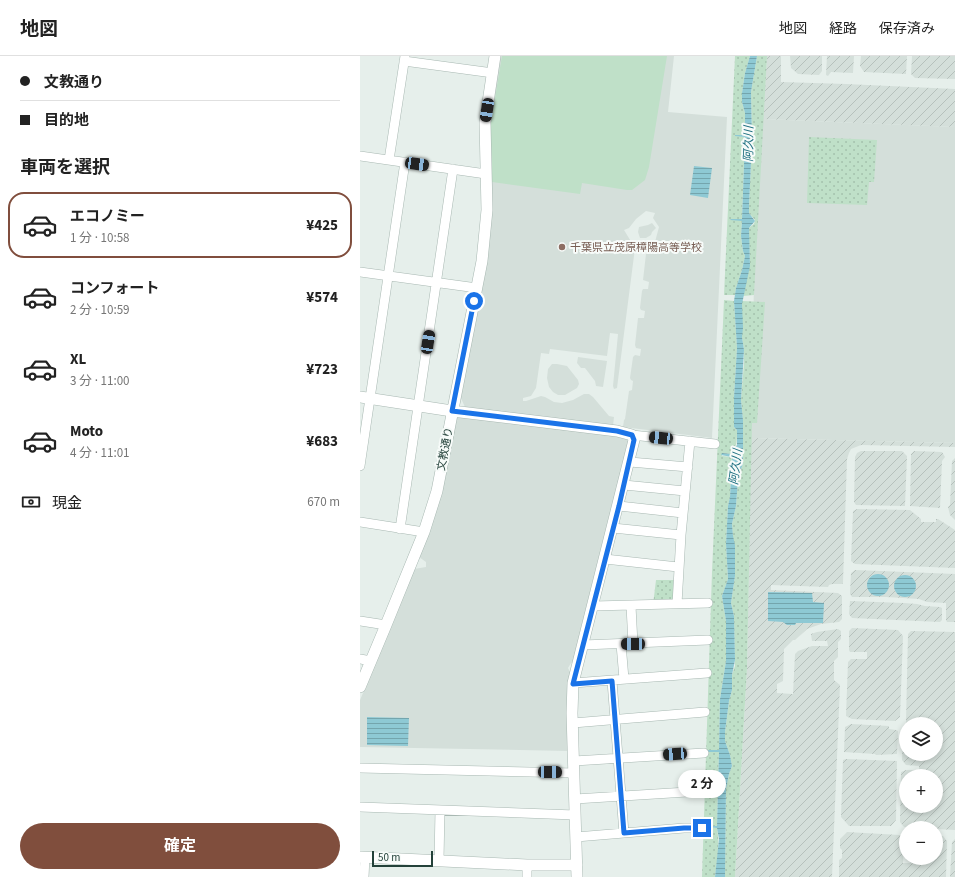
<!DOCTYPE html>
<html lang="ja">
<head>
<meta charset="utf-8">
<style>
	body { margin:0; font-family:"Source Sans 3","Noto Sans JP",sans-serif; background:#f2f2f2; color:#222; height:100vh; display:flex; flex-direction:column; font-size:15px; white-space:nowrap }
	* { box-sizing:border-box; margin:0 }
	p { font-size:13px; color:#767676 }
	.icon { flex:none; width:22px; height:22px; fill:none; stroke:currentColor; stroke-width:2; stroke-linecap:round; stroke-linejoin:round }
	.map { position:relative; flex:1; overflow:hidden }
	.panel { display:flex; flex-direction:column; background:#fff; width:360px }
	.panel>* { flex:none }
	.top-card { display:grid; align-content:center; height:88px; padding:0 20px; background:#fff }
	.fabs { position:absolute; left:539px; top:661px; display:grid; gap:8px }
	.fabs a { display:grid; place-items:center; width:44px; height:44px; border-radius:50%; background:#fff; box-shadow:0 2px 6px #0003; font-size:20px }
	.scale { position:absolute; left:12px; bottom:10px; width:61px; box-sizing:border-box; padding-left:4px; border:2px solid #24423a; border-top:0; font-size:11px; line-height:14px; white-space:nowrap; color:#24423a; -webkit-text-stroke:3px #f7fbf9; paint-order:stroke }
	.end { position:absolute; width:18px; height:18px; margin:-9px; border:5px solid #1a73e8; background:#fff; box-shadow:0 0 0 2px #fff }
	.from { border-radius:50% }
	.bubble { position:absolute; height:28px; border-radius:14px; background:#fff; box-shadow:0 2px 6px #0003; font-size:13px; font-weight:700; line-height:28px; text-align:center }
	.car { position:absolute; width:12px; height:24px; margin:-12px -6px; border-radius:5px; box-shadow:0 0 3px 1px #0007; background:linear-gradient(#222 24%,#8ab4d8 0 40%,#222 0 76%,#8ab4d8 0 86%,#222 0) }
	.top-card b { display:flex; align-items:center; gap:14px; height:38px; font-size:15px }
	.top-card b+b { border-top:1px solid #e0e0e0 }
	.top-card i { width:10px; height:10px; background:#222 }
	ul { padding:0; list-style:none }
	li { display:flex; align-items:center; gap:12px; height:66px; margin:0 8px 6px; padding:0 12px; border:2px solid transparent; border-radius:16px }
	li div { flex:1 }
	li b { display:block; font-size:15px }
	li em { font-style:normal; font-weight:700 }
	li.selected { border-color:#804e3d }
	li>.icon { width:36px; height:36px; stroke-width:1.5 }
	h2 { padding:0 20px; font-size:18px; line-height:48px }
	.pay { display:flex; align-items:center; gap:10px; height:44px; padding:0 20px; font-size:15px }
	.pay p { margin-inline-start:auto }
	.action { display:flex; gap:8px; margin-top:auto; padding:8px 20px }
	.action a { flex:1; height:46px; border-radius:24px; background:#804e3d; color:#fff; font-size:16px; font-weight:700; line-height:46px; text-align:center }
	header { display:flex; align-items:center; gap:24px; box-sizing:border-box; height:56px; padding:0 20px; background:#fff; border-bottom:1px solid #e0e0e0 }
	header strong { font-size:19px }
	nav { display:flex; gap:22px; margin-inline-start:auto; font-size:14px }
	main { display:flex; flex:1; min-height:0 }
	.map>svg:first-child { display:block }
	.built { fill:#d4dfda }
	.industrial { fill:url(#industrial-furrows); fill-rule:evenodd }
	.grass { fill:url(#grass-dots) }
	.pitch { fill:#bfe0c8 }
	.water { fill:url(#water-rules) }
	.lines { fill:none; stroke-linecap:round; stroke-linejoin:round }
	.minor-casing { stroke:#a8b8b2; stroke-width:10 }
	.tertiary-casing { stroke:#a8b8b2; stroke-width:12 }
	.minor { stroke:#fff; stroke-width:9 }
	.tertiary { stroke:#fff; stroke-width:11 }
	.route { stroke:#1a73e8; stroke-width:5 }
	.education-dot { fill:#8d6e63; stroke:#f7fbf9; stroke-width:1.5 }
	.labels { text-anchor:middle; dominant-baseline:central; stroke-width:4; stroke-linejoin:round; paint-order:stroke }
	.education-label { font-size:11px; fill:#785e54; stroke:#f7fbf9; text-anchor:start }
	.street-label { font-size:11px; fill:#24423a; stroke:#f7fbf9 }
	.water-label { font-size:12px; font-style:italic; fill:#1c6f80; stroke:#f7fbf9 }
</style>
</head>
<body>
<header>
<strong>地図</strong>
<nav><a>地図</a><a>経路</a><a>保存済み</a></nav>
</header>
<main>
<section class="panel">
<div class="top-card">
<b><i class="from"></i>文教通り</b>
<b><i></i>目的地</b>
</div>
<h2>車両を選択</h2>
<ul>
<li class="selected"><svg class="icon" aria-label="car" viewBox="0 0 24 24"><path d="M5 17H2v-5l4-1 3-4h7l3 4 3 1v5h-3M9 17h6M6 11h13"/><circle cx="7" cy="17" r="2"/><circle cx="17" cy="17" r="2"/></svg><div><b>エコノミー</b><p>1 分 · 10:58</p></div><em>¥425</em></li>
<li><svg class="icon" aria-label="car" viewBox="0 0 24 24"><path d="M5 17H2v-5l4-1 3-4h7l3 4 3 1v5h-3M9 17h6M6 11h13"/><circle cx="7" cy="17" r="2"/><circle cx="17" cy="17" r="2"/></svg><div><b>コンフォート</b><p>2 分 · 10:59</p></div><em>¥574</em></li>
<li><svg class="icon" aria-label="car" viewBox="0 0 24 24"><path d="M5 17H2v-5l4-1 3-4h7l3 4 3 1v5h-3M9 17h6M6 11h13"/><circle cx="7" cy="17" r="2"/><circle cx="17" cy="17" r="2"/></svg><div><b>XL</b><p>3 分 · 11:00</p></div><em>¥723</em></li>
<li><svg class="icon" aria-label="car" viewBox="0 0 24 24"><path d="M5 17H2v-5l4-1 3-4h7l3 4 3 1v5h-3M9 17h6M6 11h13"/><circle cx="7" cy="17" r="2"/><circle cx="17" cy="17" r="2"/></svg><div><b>Moto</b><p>4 分 · 11:01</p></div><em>¥683</em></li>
</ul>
<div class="pay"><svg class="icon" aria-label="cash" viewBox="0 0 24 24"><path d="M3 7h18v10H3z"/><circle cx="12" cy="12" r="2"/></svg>現金<p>670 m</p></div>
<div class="action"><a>確定</a></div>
</section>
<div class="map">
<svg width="595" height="821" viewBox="0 0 595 821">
	<defs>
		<pattern id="industrial-furrows" width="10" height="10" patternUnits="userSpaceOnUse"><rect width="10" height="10" fill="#d4dfda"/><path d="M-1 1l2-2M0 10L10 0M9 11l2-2" fill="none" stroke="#b6c1bc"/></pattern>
		<pattern id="grass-dots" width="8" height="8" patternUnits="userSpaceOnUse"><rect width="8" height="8" fill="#bfe0c8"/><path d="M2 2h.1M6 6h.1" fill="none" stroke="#a4c1ad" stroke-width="1.8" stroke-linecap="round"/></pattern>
		<pattern id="water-rules" width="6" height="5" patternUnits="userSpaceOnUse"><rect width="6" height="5" fill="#8ec9d4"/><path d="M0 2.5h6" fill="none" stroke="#74a5ad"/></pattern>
	</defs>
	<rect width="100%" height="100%" fill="#e6efeb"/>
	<path class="built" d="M140,0h174l-6,56 59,5 -15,321 -89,-11 1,-7 1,-1 4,-28 3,-1 1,-9 -2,-1 -1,-2 3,-21 2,-2 5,1 1,-7 -5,-1 -1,-3 3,-27h6l1,-7 -4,-1 -1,-2 2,-17 1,-2h5l1,-7 -6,-2 3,-26 6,-1 7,-26 -6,-9 2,-5 -9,-2 -10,8 -7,9 -5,2 11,18 -18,140 -3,1 -1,-3 5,-52 -8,-1 -3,23 -57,-7 -1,5 -8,-1 -5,35 -5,8 -8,2v3h3l15,-5 4,1 9,5 8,1 11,-3 11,-6h5l4,3 16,19 5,1 -1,9 -148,-19 -6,-13 14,-66 16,-201z
		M403,63l192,8v316l-204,-5 3,-156z
		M292,167l4,5 -4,4 -1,3 -5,3h-6l-2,-6 1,-5 9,-2z
		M218,301l29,4 -4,26 -7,-1 -1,-5 -10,-13h-4l-4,-5z
		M192,308h5l10,2 11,14 1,4 -2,4 -12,7h-7l-5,-3 -4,-5 -2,-9 1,-9z
		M99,361l166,20 5,7 -57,219h-2l-3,5 2,4 -1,79 -209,-4v-47l27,-63 27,-68 12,-2v-5l-7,-5 37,-139z"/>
	<path class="industrial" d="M407,0h14v26l65,2 109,5v38l-192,-8z
		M430,0h32v15l-3,4 -21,-1 -7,-6z
		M467,0h27l-1,17 -22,-1 -3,4 -2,-1z
		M501,0h46l-1,18 -42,-2 -4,-6z
		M552,0h43v23l-40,-1 -4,-4z
		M391,382l204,5v4l-94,-2 -10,4 -2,4 -2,6 -4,124 -1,1h-10l-3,1 -1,2 -57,-2v5l67,3 4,3v23l-3,3 -18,2 -14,5 -12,11h-2l-9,9 -1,32 -6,3v9l16,1 2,-40 3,-3 14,-5h16l-1,-5h-15l-1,-7 6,-2 21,-3 3,2v8l-3,3v15l-4,4v19l6,5 -8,192h-97l12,-209z
		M501,395h41l5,5 -2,50 -49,-1 -2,-3 1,-45 2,-4z
		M554,395l28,1 3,5 -3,4 -2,47 -30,-2 1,-52z
		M595,402v62l-5,-5 -2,-8 2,-2 2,-44z
		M497,453l53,1 11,9v3h15v-3h2l17,11v38l-100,-4 -4,-3 2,-50z
		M495,514l100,4v48h-8l-1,-2v-17l-19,-1 -8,-3 -33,-2h-34l-2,-3 1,-21z
		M490,545l54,2 13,1 8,2 15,1 2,1v12l-2,2 -88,-4 -3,-4z
		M492,572l46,2 5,6 -3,81 -5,4 -43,-2 -6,-3 2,-54 3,-3h16v-7h-17l-1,-2v-19z
		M551,575l44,1v198l-19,-1v-1h-30l-3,-2 -3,-4 1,-50 5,-2h13v-4l-13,-1 -4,-5 1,-25 2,-1 1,-12 2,-88zM546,668h30v30h-30zM546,720h30v30h-30z
		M491,668l38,2v3l7,1 2,1 -1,23 -21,1 -1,-1 -31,-2 1,-25z
		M486,703l51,2 -1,59 -5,6h-42l-8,-9 2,-57z
		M487,776l53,3 4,5 -1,23h7l1,-5h25v-22h7l4,5 -1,36h-107v-17l3,-2v-8l-2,-2v-9z
		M595,783v38h-5l2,-35z"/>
	<path class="grass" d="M375,0h15l-5,17 -3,20v9l3,11v22h-10l10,2 -3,82h-11v1h11l-1,16 2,15 2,5 -3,14 -6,18 -1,7h-11z
		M397,0h10l-13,239 -11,1 7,-35 -1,-18v-15l5,-4 1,-4 -6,-7v-7l3,-65 -1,-49z
		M449,81l68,3 -3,42h-5l-2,23 -60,-2z
		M364,244l10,1 3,47 -3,49v30l3,3c0,9 0,17 -5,24l-10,-1v3l10,1 -2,40 -2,9 -2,38 2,35 -6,17 4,25v40l-6,38 -1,52 -12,-1v2h12l-2,74h-12v1l12,1c3,17 0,32 -2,49h-13l10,-305z
		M382,245l23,1 -8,121h-5l-5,245 -12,209h-10l1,-88 3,-15 3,-8 -2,-11 -5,-14v-9l4,-31 3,-11v-15l3,-9 -1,-50 -3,-13 4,-27 -3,-52 4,-18 2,-27 5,-16v-43l-2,-20 3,-37v-13l-2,-13z
		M296,524h21l-2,25h-22z"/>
	<path class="pitch" d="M142,0h165l-18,111 -4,13 -13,10h-5l-45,-7 -2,11 -88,-12 -2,-55z"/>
	<path class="water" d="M390,0h7l-6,36 1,49 -3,65v7l6,8 -6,7 1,38 -8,38 1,24 -1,9 2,13 -3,50 2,20v43l-5,16 -2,27 -4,18 1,12 2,9v31l-4,27 3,13 1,44 -3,15v15l-3,11 -4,31v9l5,14 2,11 -3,8 -3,15 -1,88h-10l4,-38 -2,-11 -12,-1v-1h12l2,-74h-12v-2h12l1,-51 6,-38v-40l-4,-25 6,-17 -2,-35 2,-38 2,-9 2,-40 -11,-2 1,-2 9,1 6,-9v-15l-3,-3v-30l3,-49 -3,-47 2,-13 6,-18 3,-14 -2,-5 -2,-15 1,-15 -12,-1 1,-1h11l3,-82 -10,-1v-1h10v-22l-3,-11v-9l3,-20z
		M334,110l18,2 -4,30 -18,-3z
		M507 529a11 11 0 1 1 22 0a11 11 0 1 1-22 0Z
		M534 530a11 11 0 1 1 22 0a11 11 0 1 1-22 0Z
		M408,536l44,1 1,9 11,1 -1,20h-27l-1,2h-8l-4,-3 -15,-1z
		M7,661l42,1 -1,28 -41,-1z"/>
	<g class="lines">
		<defs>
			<path id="minor" d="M44,5l89,12
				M0,100l126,18
				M29,104l16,-104
				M0,216l117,16
				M272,379l83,9
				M270,406l58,5
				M0,410l45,-304
				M264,429l61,6
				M259,450l64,7
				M0,466l64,10
				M253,472l68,7
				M40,473l53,-360
				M245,503l73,8
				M317,548l4,-69 9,-94
				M234,550l114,-3
				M271,550l2,38
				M0,565l26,4
				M261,588l3,35
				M223,589l125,-5
				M0,603l11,2
				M252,625l12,152
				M213,627l134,-10
				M213,667l132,-11
				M214,705l130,-8
				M0,712l214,5
				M215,743l128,-8
				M0,751l215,8
				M216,781l108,-9h18
				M79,804l1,-50
				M167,809v12
				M4,821l1,-20"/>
			<path id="tertiary" d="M0,341l92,14 165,20 15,4 2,5 -61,243 -1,30 5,164
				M0,631l26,-62 38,-93 13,-41 45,-230 5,-51 -2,-88 10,-66
				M0,801l167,8h50"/>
		</defs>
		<use href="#minor" class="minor-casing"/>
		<use href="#tertiary" class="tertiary-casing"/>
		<use href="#minor" class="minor"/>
		<use href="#tertiary" class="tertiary"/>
	</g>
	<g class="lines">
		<path class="route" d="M114,245l-22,110 165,20 15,4 2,5 -15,66 -46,178 39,-3 12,152 60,-5h18"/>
	</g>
	<circle class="education-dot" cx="202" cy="191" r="4"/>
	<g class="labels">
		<g class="education-label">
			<text x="210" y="191">千葉県立茂原樟陽高等学校</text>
		</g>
		<g class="street-label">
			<text transform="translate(85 393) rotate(-79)">文教通り</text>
		</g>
		<g class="water-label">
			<text transform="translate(389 88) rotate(-89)">阿久川</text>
			<text transform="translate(376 411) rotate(-83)">阿久川</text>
		</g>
	</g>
</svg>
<div class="fabs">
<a><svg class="icon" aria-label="layers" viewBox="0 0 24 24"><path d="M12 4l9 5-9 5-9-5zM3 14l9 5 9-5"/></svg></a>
<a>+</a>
<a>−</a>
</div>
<div class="scale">50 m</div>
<i class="end from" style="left:114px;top:245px"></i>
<i class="end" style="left:342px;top:772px"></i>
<div class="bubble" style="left:318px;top:714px;width:48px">2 分</div>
<i class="car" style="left:127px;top:54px;rotate:189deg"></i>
<i class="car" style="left:57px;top:108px;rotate:98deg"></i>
<i class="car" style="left:68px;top:286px;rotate:9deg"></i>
<i class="car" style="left:301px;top:382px;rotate:276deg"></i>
<i class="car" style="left:273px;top:588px;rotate:270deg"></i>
<i class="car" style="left:315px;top:698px;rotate:266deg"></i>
<i class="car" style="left:190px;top:716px;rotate:91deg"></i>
</div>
</main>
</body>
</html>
